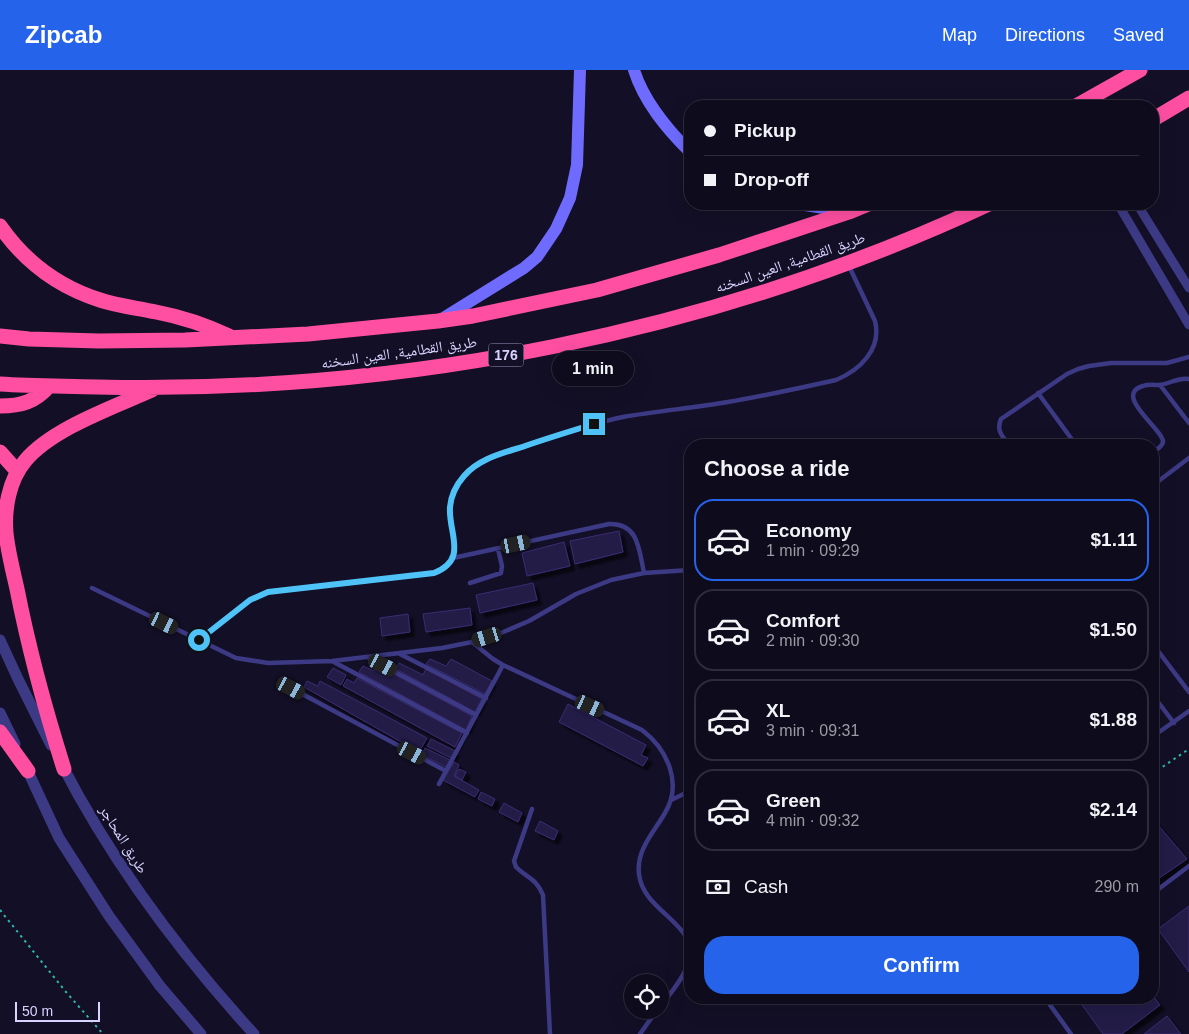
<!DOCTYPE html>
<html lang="en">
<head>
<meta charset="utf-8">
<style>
	body { margin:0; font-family:Arial,"Noto Naskh Arabic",sans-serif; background:#1c1929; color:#f1f3f6; height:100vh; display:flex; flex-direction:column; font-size:19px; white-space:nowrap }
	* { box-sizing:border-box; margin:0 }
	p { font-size:16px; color:#9b9ba3 }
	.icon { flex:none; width:28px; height:28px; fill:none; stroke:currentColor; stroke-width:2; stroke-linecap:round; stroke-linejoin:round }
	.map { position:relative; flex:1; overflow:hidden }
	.side { position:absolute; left:684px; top:369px; width:475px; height:565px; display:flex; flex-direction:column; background:#0e0b1c; border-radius:20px; box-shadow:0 5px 20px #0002,0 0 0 1px #2e2b3b }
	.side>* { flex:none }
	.hud { position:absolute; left:684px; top:30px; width:475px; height:110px; border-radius:20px; box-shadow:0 5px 20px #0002,0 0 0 1px #2e2b3b; display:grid; align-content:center; height:110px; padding:0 20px; background:#0e0b1c }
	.buttons { position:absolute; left:624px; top:904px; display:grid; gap:10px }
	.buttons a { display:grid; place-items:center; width:45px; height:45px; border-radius:50%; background:#0e0b1c; box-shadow:0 5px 20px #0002,0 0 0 1px #2e2b3b; font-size:25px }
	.scale { position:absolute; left:15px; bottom:12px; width:85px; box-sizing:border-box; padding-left:5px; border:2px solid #d9d4ff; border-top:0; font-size:14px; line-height:18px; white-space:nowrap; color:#d9d4ff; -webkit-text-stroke:4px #130f26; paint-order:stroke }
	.end { position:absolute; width:22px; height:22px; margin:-11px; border:6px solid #4fc3f7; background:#111; box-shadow:0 0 0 2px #111 }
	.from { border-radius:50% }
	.bubble { position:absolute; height:35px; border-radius:18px; background:#0e0b1c; box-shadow:0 5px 20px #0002,0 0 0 1px #2e2b3b; font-size:16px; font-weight:700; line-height:35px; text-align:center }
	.car { position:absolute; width:15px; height:30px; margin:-15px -8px; border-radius:6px; box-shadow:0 0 4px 1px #0007; background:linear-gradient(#222 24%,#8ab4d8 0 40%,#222 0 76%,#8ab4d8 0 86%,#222 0) }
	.hud b { display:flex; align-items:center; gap:18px; height:48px; font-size:19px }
	.hud b+b { border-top:1px solid #2e2b3b }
	.hud i { width:12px; height:12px; background:#f1f3f6 }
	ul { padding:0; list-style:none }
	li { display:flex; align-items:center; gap:15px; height:82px; margin:0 10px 8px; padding:0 10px; border:2px solid #2e2b3b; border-radius:20px }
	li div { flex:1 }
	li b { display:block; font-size:19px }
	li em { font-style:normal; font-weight:700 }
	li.selected { border-color:#2563eb }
	li>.icon { width:45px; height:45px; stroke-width:1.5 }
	h2 { padding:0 20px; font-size:22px; line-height:60px }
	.pay { display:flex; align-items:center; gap:12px; height:55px; padding:0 20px; font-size:19px }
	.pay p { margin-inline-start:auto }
	.action { display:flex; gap:10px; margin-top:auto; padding:10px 20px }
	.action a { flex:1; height:58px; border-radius:20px; background:#2563eb; color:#fff; font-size:20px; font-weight:700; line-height:58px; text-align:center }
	header { display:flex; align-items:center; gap:30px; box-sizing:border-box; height:70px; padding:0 25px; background:#2563eb; color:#fff }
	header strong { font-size:24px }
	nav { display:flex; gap:28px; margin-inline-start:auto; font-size:18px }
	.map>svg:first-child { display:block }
	.building { fill:#241b47; stroke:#3b2d73; filter:url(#shadow) }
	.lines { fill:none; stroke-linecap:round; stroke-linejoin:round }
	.path { stroke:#2fb8b0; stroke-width:2; stroke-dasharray:2.5 4; stroke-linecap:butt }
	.service { stroke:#3d3a85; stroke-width:4.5 }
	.minor { stroke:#3d3a85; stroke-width:9 }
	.tertiary { stroke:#3d3a85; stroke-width:11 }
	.secondary { stroke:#6f6bff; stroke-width:12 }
	.motorway { stroke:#ff4fa3; stroke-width:15 }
	.route { stroke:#4fc3f7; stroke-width:6 }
	.labels { text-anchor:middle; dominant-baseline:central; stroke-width:5; stroke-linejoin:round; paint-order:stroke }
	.shield { fill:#130f26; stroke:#9e99be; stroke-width:1 }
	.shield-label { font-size:14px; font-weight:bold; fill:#d9d4ff }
	.street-label { font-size:15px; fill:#d9d4ff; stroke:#130f26 }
</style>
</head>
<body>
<header>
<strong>Zipcab</strong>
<nav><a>Map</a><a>Directions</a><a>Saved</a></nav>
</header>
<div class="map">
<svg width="1189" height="964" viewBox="0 0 1189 964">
	<defs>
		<filter id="shadow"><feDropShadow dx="4.5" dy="4.5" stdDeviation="1" flood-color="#0009"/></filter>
	</defs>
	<rect width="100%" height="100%" fill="#130f26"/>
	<path class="building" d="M619,461l4,21 -48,12 -5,-23z
		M564,472l6,24 -43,10 -5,-23z
		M533,513l4,17 -57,13 -4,-18z
		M470,538l2,17 -46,7 -3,-18z
		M408,544l2,18 -28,4 -2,-18z
		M430,589l16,7 5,-7 41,22 -7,13 -59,-30z
		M399,593l24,12 3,-6 56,30 -7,13 -79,-43z
		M377,595l95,51 -6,14 -107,-58 4,-6 11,5z
		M333,598l13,7 -5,10 -14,-8z
		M357,608l105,55 -7,14 -112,-61 4,-7 7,4z
		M307,611l11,5 2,-5 107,57 -8,14 -115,-65z
		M568,634l78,41 -5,10 7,3 -5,8 -84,-44z
		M431,669l24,12 -4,7 -24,-12z
		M425,678l25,12 -4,7 -24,-12z
		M454,692l5,3 -5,11 25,14 -4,7 -32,-17z
		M459,699l7,3 -4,8 -7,-4z
		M481,722l14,7 -3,7 -14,-7z
		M504,733l18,10 -4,9 -19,-10z
		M1152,748l35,41 -35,24z
		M540,751l18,10 -4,9 -19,-9z
		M1189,836v66l-31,-43z
		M1152,925l8,10 -38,29h-19l-26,-36h75z
		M1167,946l14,18h-37z"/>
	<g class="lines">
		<path class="path" d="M1152,704l37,-25
			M0,840l66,82 37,42"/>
		<path class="service" d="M1160,315l29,38
			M1038,323l38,52
			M1009,375c-7,-9 -13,-15 -8,-26l66,-45 11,-5 11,-3 22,-3h56l22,-6
			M1152,383c4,-3 10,-6 11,-11 1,-12 -51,-47 -20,-56 5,-2 11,-1 16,-1 11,-1 19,-8 30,-6
			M1152,416l37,-28
			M453,488l156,-34c30,-1 30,26 35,49
			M470,513l31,-10 1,-7 -4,-17
			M92,518l144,70 32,5 64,-2 110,-13 30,-6 29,-9 28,-12 47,-27 35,-14 33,-7 46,-3
			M199,570l51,-40 18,-8 167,-19c34,-13 13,-40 15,-66 1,-14 11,-30 22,-39 15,-12 37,-16 56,-23 31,-10 62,-21 95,-28 34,-6 70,-9 105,-15 36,-6 72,-14 108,-22 24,-10 46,-31 39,-59l-27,-57
			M472,572l21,17 10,6 139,65c25,19 41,53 23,83 -11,19 -29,37 -26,61 4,41 68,50 47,95 -6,14 -17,26 -26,38
			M1152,573l37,49
			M400,584l86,44
			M367,587l109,58
			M332,591l135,72
			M291,618l155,83
			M1152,624l22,29
			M1152,667l37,-26
			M439,714l64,-119
			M671,730l19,-9
			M532,739l-18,52 2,6c11,11 20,11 27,28l7,139
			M1152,824l37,-28
			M1045,928l26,36
			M640,964l17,-24"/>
		<path class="minor" d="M1118,134l71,121
			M1137,134l52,84"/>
		<path class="tertiary" d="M0,570l18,39 33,66
			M0,643l15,31
			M61,693c51,99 118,189 193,271
			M25,695l34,73 50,78 51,70 41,48"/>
		<path class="secondary" d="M634,0c10,32 33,59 56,82
			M799,134l50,8
			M440,250l84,-52 13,-11 19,-28 14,-31 7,-33 3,-95"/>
		<path class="motorway" d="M1076,36l64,-36
			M1152,50l37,-22
			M0,156c25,36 59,61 100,74 18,6 38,8 56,12 26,5 50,13 73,24
			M0,266l29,3 70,2 86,-1 123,-6 130,-13 35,-5 124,-26 122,-35 130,-43 19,-8
			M0,314c32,2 65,2 97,3 304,7 616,-54 892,-183
			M0,336c21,0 35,-4 49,-20
			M0,382l17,19
			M0,662l28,39
			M64,699c-19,-60 -35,-119 -47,-180 -4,-18 -9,-37 -11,-56 -2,-24 3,-53 19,-72 26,-32 89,-54 127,-71"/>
	</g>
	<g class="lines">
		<path class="route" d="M199,570l51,-40 18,-8 166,-19c35,-14 14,-40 16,-66 1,-11 7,-23 14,-31 15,-18 40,-23 61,-30 23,-8 46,-15 69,-22"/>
	</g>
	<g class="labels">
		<rect class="shield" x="488.5" y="273.5" width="35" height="23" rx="4"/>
		<g class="shield-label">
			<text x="506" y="285">176</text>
		</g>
		<g class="street-label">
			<text transform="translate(790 192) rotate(-19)">طريق القطامية, العين السخنه</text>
			<text transform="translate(399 282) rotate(-8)">طريق القطامية, العين السخنه</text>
			<text transform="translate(124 769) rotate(58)">طريق المحاجر</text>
		</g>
	</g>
</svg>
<div class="buttons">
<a><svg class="icon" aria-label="locate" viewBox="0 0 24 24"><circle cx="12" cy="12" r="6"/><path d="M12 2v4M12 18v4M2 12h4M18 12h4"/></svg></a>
</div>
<div class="scale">50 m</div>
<i class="end from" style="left:199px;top:570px"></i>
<i class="end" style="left:594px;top:354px"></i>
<div class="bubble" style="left:552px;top:281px;width:82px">1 min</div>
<i class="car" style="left:516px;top:474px;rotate:78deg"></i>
<i class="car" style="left:164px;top:553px;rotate:116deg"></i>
<i class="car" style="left:487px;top:567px;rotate:253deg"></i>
<i class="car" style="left:383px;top:595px;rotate:118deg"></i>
<i class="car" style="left:291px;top:618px;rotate:118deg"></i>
<i class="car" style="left:590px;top:636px;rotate:115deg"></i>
<i class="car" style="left:412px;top:683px;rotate:118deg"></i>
<div class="hud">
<b><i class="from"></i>Pickup</b>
<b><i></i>Drop-off</b>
</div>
<section class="side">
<h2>Choose a ride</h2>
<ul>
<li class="selected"><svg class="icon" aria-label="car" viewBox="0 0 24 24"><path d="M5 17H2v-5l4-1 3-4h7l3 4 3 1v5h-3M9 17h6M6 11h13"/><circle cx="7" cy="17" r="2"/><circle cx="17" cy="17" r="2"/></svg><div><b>Economy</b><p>1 min · 09:29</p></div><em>$1.11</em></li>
<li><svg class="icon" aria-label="car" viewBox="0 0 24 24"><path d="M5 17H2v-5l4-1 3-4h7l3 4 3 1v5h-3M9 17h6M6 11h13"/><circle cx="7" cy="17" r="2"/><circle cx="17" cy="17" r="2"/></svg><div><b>Comfort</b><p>2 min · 09:30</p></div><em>$1.50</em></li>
<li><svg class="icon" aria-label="car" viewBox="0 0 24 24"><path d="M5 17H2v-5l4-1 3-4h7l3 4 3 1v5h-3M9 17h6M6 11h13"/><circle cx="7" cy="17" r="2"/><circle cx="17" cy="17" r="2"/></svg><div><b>XL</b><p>3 min · 09:31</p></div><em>$1.88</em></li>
<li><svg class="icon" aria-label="car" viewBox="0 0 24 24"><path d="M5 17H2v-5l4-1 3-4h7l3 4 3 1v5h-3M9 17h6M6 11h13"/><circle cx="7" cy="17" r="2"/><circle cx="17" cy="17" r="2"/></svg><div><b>Green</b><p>4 min · 09:32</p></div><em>$2.14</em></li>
</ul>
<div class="pay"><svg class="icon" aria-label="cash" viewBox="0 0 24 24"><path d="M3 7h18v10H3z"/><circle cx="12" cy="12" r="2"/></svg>Cash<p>290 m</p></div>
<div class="action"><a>Confirm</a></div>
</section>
</div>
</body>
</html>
